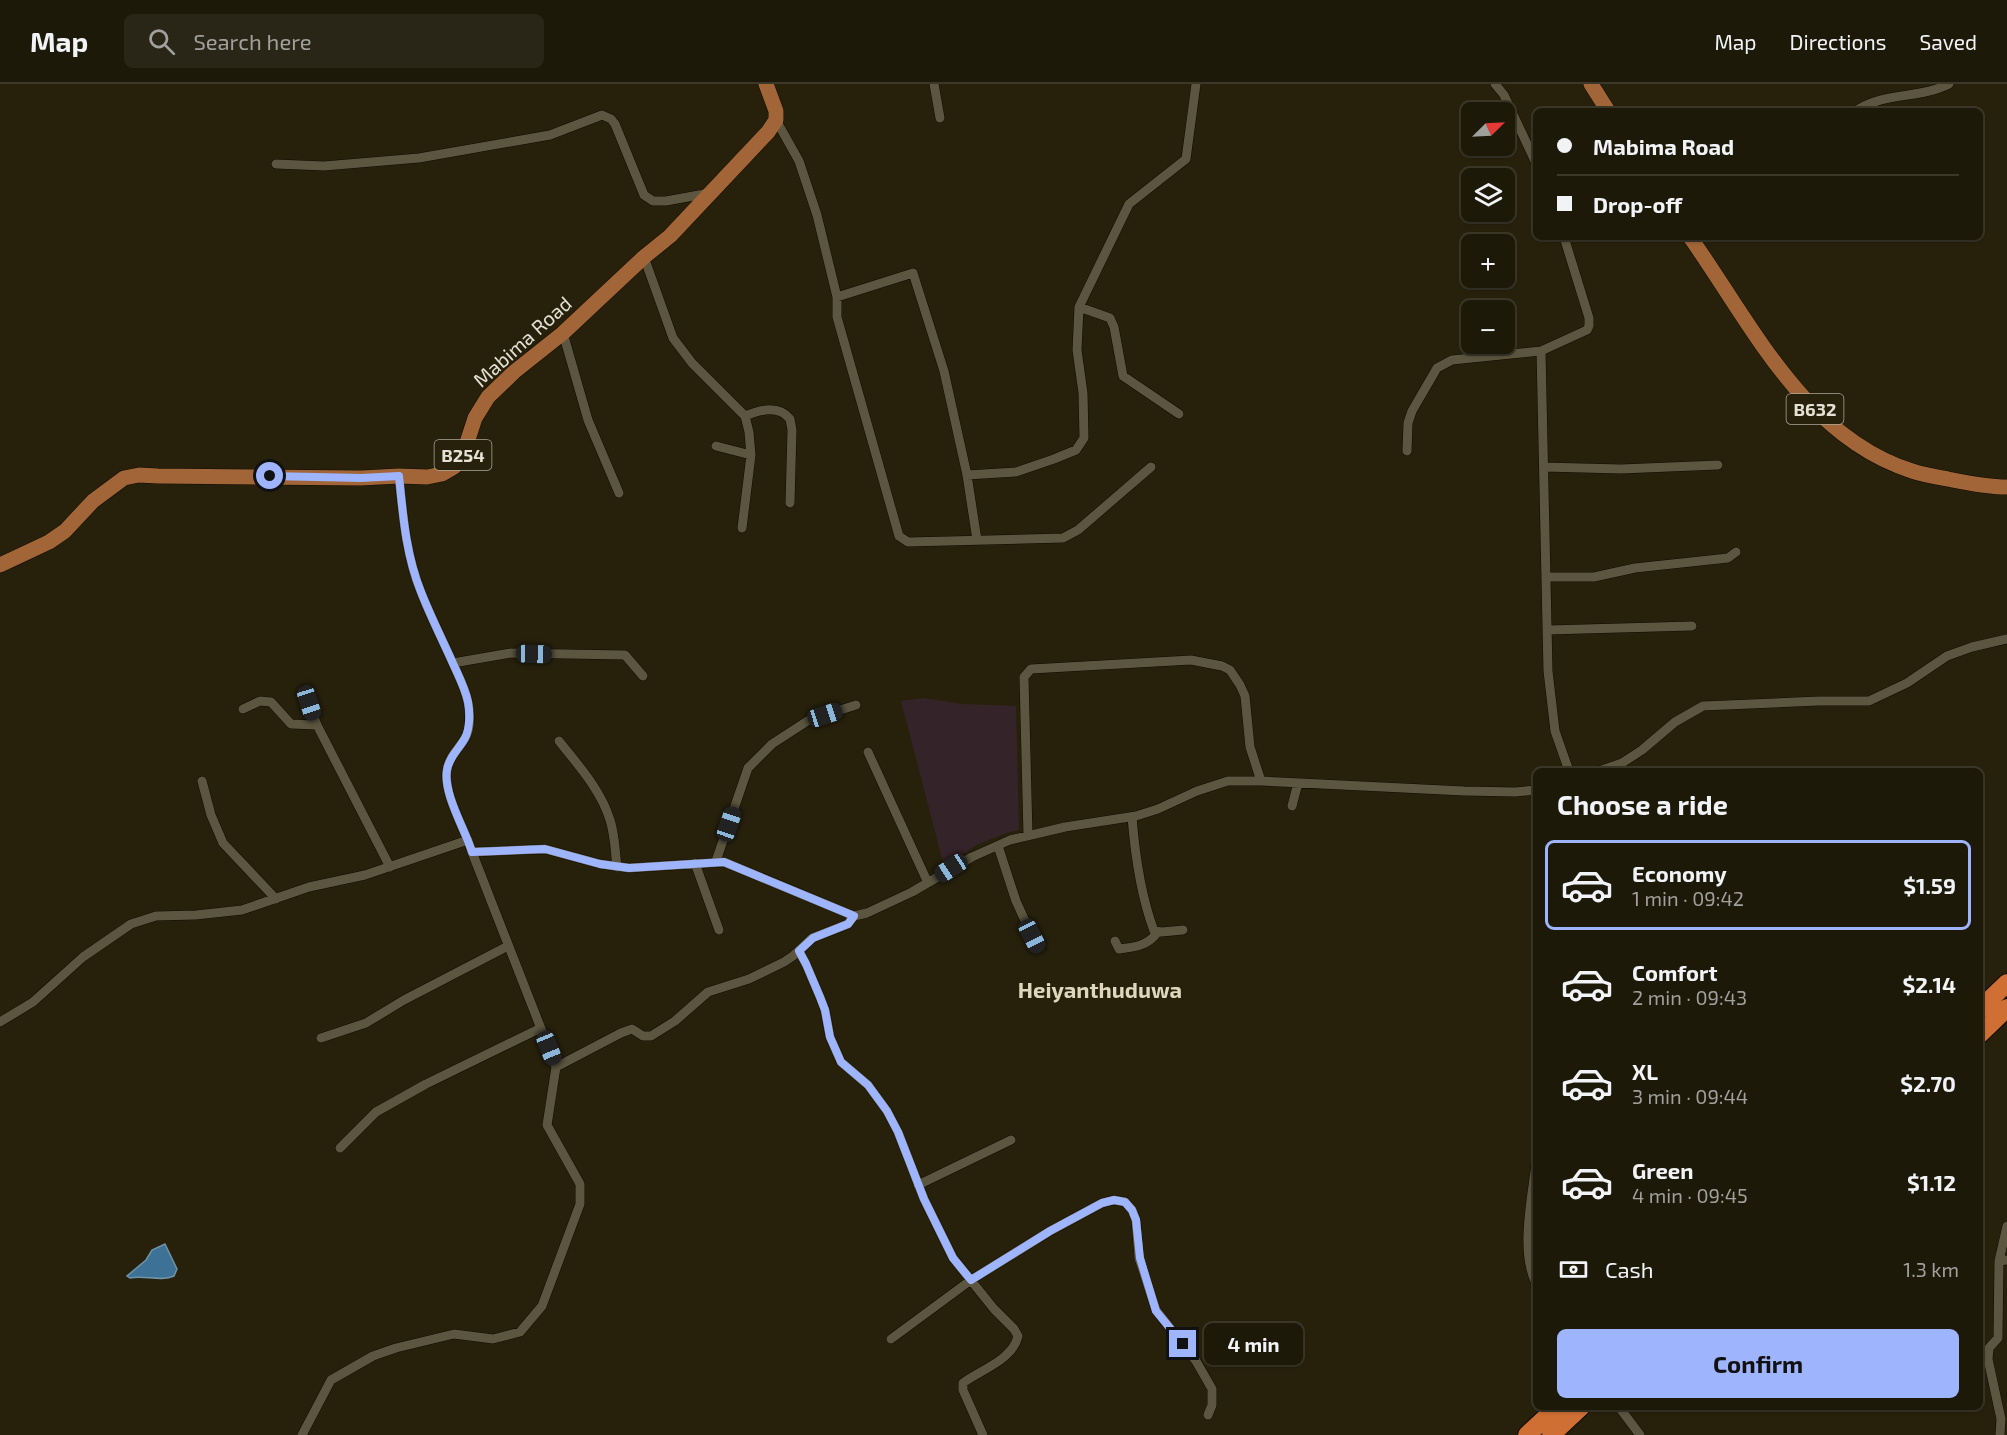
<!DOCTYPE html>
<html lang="en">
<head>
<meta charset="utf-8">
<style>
	body { margin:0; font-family:"Exo 2",sans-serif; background:#2a2617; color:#f1f3f6; height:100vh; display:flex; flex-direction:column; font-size:22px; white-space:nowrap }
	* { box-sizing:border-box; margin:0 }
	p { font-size:20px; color:#a0a09c }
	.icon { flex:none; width:33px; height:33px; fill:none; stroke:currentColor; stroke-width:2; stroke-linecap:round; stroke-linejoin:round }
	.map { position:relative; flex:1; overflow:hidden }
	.sheet { position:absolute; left:1533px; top:684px; width:450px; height:642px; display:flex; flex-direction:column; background:#1d1909; border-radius:9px; box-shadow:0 2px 4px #0004,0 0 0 2px #3b382a }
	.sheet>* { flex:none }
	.banner { position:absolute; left:1533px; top:24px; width:450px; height:132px; border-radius:9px; box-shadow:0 2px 4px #0004,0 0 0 2px #3b382a; display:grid; align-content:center; height:132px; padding:0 24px; background:#1d1909 }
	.needle { width:39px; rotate:66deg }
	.fabs { position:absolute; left:1461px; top:18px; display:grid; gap:12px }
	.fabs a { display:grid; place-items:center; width:54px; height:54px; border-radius:9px; background:#1d1909; box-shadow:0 2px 4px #0004,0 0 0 2px #3b382a; font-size:30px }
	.end { position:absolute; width:27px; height:27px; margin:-14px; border:8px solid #9eb4fd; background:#111; box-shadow:0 0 0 3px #111 }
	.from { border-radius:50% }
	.bubble { position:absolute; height:42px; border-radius:9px; background:#1d1909; box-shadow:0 2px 4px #0004,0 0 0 2px #3b382a; font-size:20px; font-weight:700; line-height:42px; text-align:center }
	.car { position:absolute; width:18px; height:36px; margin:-18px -9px; border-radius:8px; box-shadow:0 0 4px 2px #0007; background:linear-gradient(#222 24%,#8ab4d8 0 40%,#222 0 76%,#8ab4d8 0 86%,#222 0) }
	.banner b { display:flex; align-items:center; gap:21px; height:57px; font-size:22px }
	.banner b+b { border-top:2px solid #3b382a }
	.banner i { width:15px; height:15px; background:#f1f3f6 }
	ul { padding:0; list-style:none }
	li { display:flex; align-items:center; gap:18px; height:90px; margin:0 12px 9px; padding:0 12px; border:3px solid transparent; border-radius:9px }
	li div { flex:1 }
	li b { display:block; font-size:22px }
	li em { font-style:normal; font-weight:700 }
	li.current { border-color:#9eb4fd }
	li>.icon { width:54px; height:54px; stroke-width:1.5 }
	h2 { padding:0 24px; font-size:27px; line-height:72px }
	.pay { display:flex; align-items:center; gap:15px; height:66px; padding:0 24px; font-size:22px }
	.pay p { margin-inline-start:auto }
	.primary-button { display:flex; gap:12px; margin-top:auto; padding:12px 24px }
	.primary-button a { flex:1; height:69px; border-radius:9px; background:#9eb4fd; color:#111; font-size:24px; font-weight:700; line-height:69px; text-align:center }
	header { display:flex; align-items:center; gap:36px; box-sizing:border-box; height:84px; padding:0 30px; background:#1d1909; border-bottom:2px solid #3b382a }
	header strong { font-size:28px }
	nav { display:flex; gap:33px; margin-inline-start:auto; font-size:21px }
	.search { width:420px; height:54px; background:#2a2617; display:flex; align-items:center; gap:15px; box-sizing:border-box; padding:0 21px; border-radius:9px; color:#a0a09c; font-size:22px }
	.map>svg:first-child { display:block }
	.industrial { fill:#35232a }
	.water { fill:#3d7196; stroke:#6f93a9; stroke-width:1.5 }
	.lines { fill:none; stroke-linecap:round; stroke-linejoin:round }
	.minor-casing { stroke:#100b00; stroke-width:10 }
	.primary-casing { stroke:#100b00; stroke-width:16 }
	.motorway-casing { stroke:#100b00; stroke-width:20 }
	.minor { stroke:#5c5640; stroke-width:9 }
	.primary { stroke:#a16538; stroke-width:15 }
	.motorway { stroke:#cf6f33; stroke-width:18 }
	.route { stroke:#9eb4fd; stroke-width:8 }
	.labels { text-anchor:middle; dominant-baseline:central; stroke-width:4.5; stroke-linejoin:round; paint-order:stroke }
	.shield { fill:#27210c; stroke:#aca899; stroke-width:1.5 }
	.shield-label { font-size:18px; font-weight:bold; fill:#e5e2d5 }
	.street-label { font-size:20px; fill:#e5e2d5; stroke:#27210c }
	.quarter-label { font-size:22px; font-weight:bold; fill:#ded7bd; stroke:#27210c }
</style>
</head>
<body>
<header>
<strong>Map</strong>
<div class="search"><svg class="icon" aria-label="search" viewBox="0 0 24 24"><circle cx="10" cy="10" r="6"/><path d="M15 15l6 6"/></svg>Search here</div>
<nav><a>Map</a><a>Directions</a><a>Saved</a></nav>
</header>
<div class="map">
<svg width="2007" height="1351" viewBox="0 0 2007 1351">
	<rect width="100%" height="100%" fill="#27210c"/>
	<path class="industrial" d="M924,614l38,6 54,2 3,124 -13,3 -29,12 -33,21 -43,-165z"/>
	<path class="water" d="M165,1160l12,25 -3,7c-13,6 -30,-1 -44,2l-3,-2 19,-16 6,-10z"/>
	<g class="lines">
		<defs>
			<path id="minor" d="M934,0l6,34
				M1495,0l9,11 32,68
				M1856,27c26,-19 64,-12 93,-27
				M776,36l23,41 18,54 20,82v20l62,219 9,6 155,-4 15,-8 73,-63
				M276,80l48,2 95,-8 131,-23 52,-20 9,4 4,5 29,71 9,6h13l44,-8
				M644,173l29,81 19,25 53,53 4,16 2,23 -9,73
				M837,213l76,-24 31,98 23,104 10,65
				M1079,223l31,11 4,9 9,49 56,38
				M563,249l25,87 31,73
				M1541,267l7,320 7,60 14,40
				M745,332c14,-6 34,-11 45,3l2,11 -2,73
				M716,362l35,9
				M1407,367l1,-28 4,-12 25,-43 15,-8 89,-9 46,-21 2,-4v-8l-25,-81
				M1544,383l77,2 97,-4
				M967,391l49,-3 38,-13 22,-9 8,-12 -1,-45 -6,-43 2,-43 50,-103 57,-45 10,-75
				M399,392c4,40 7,79 22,116 9,23 20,45 30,67 6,14 14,28 17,43 2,10 3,27 -3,36 -6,11 -16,18 -18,32 -4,24 18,59 25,82l73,-3 55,15 29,4 95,-6 130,54 13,-3 45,-21 60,-35 38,-17 55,-13 71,-11 22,-7 39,-18 31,-10h33l203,10 51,1 21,-2
				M1546,493h48l41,-9 93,-10 8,-6
				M1548,546l144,-4
				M453,579l58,-10 114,2 18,21
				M243,625l17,-8 11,1 20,22 26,1 -8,-22
				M317,641l73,142
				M559,657c19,24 42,49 51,79 5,15 5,31 7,47
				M868,668l60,131
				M1599,687l23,-8 20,-13 33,-28 28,-16 116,-5h50l38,-18 40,-27 25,-9 35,-8
				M202,697l9,34 12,28 53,56
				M1292,722l6,-23
				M1132,733c3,38 9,79 22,114l8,1 21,-2
				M1028,751l-4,-158 7,-8 160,-9 31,6 8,4 10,15 5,11 5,51 11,34
				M998,762l18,55 21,46
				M716,777l32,-93 24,-24 37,-24 47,-15
				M695,779l24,67
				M1115,857l4,8c16,-2 28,-3 38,-16
				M799,867l7,13 14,33 5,13 5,27 11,25 27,23 19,26 11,21 26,67 29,59 41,51 20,20 4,7c-5,24 -38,34 -55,47v7l20,45
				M0,938l33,-20 50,-45 48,-33 25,-8 40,-1 46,-5 67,-23 56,-12 103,-35
				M321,954l45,-15 38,-23 104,-54
				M556,983l65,-34 11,-4 11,7h8l24,-15 33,-29 41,-13 35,-17 9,-6 19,-18 36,-14 6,-8
				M340,1064l36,-36 50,-28 115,-56
				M1536,1080c-4,33 -16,88 0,119
				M918,1101l93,-45
				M1999,1177l8,-35
				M891,1255l80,-59 79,-49 52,-28 12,-3 11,2 7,8 4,10 3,38 17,52 40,51 16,28v16l-4,10
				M1619,1323l21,28
				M302,1351l29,-55 42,-24 23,-8 58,-14 39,5 27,-7 22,-26 38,-102v-20l-33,-59 9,-58 -84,-215
				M2000,1351l1,-16 -13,-60 1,-11 9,-10 1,-77 8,-1"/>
			<path id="primary" d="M1591,0l17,27
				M1690,153c61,86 114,200 222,234 12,4 24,6 36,8 20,4 39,8 59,8
				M0,481l49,-23 16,-11 28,-30 31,-23 15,-3 19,1 203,2 38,-2 28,1 15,-3 12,-7 8,-9 13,-40 13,-21 26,-25 49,-39 81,-76 26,-21 98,-104 8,-12v-9l-10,-27"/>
			<path id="motorway" d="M1980,925l27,-26
				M1980,950l27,-26
				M1527,1351l30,-28
				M1551,1351l30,-28"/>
		</defs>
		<use href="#minor" class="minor-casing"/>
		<use href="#primary" class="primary-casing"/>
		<use href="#motorway" class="motorway-casing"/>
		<use href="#minor" class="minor"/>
		<use href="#primary" class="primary"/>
		<use href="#motorway" class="motorway"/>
	</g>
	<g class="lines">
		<path class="route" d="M270,392l91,2 38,-2c4,40 7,79 22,116 9,23 20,45 30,67 6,14 14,28 17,43 2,10 2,27 -3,36 -6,11 -16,19 -18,32 -4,24 18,59 25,82l73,-3 55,15 29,4 95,-6 130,54 -6,8 -35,14 -14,13 7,13 14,33 5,13 5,27 11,25 27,23 19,26 11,21 26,67 29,59 18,22 79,-49 52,-28 12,-3 11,2 7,8 4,10 4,38 16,53 27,33"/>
	</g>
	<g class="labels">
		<g class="shield">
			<rect x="1786.5" y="310" width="57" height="30" rx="4.5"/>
			<rect x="434.5" y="356" width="57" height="30" rx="4.5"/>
		</g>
		<g class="shield-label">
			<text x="1815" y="325">B632</text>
			<text x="463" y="371">B254</text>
		</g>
		<g class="street-label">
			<text transform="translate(522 257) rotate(-42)">Mabima Road</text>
		</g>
		<g class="quarter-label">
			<text x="1100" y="905">Heiyanthuduwa</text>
		</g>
	</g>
</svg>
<div class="fabs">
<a><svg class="needle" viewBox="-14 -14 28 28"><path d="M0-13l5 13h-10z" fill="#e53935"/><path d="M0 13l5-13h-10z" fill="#a0a09c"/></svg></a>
<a><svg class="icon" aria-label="layers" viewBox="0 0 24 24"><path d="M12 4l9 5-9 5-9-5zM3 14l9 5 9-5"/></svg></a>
<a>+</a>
<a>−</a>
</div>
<i class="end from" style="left:270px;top:392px"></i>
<i class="end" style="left:1183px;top:1260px"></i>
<div class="bubble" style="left:1204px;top:1239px;width:99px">4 min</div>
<i class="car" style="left:534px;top:570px;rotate:91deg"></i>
<i class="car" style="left:309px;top:619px;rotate:162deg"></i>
<i class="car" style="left:825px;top:631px;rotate:72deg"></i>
<i class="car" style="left:729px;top:740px;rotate:19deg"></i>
<i class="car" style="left:951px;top:784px;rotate:237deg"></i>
<i class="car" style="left:1032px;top:852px;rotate:153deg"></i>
<i class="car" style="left:549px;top:964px;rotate:158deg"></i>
<div class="banner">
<b><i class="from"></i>Mabima Road</b>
<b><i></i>Drop-off</b>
</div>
<section class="sheet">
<h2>Choose a ride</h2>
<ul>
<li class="current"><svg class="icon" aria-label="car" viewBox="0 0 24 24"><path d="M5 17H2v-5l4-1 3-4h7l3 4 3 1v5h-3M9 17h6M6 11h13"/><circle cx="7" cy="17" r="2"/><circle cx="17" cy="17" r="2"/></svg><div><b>Economy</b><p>1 min · 09:42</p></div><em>$1.59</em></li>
<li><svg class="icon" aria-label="car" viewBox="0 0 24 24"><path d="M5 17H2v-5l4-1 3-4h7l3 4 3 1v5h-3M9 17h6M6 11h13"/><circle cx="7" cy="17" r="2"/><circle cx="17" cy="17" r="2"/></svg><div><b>Comfort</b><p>2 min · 09:43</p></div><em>$2.14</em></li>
<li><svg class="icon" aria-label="car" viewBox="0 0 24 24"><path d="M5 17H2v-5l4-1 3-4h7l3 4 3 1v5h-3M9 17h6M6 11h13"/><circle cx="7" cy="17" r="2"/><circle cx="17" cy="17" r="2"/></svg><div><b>XL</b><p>3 min · 09:44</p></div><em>$2.70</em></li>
<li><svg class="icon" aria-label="car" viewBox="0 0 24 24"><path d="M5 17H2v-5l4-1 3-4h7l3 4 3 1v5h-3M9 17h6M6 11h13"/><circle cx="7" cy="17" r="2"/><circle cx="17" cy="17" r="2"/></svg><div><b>Green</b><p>4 min · 09:45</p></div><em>$1.12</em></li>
</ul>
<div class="pay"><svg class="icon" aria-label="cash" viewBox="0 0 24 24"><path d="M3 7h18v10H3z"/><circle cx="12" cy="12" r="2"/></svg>Cash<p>1.3 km</p></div>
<div class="primary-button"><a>Confirm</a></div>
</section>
</div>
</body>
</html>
